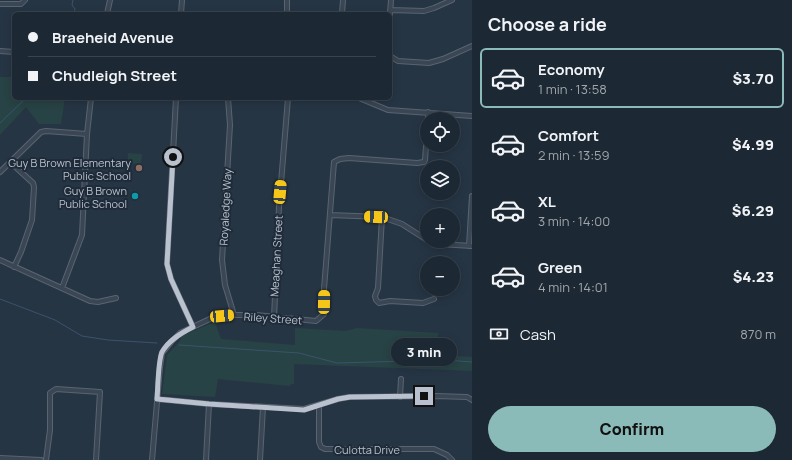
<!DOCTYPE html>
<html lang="en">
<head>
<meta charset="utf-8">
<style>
	body { margin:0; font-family:Manrope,sans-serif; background:#29343f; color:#f1f3f6; height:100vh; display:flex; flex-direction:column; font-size:15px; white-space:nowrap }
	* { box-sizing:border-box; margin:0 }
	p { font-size:13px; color:#a0a6ac }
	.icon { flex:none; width:22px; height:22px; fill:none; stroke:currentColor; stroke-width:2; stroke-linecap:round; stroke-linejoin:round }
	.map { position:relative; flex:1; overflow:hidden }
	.details { display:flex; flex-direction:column; background:#1c2833; width:320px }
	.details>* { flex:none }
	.banner { position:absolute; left:12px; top:12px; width:380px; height:88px; border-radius:6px; box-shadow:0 2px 10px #0003,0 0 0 1px #3a444e; display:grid; align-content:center; height:88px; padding:0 16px; background:#1c2833 }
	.controls { position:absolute; left:420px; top:112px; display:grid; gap:8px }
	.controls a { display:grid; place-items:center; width:40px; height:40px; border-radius:50%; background:#1c2833; box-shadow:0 2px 10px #0003,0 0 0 1px #3a444e; font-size:20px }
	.end { position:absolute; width:18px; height:18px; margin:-9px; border:5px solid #b8c1cd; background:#111; box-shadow:0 0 0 2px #111 }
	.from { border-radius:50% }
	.bubble { position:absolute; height:28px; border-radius:14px; background:#1c2833; box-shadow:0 2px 10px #0003,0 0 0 1px #3a444e; font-size:13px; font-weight:800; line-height:28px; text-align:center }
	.car { position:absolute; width:12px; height:24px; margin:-12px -6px; border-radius:5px; box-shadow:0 0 3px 1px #0007; background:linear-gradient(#f5c518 24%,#345 0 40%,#f5c518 0 76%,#345 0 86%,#f5c518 0) }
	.banner b { display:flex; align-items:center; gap:14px; height:38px; font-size:15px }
	.banner b+b { border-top:1px solid #3a444e }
	.banner i { width:10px; height:10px; background:#f1f3f6 }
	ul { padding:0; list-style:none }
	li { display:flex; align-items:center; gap:12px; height:60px; margin:0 8px 6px; padding:0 8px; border:2px solid transparent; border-radius:6px }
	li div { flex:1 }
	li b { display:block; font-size:15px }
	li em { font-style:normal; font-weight:800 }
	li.selected { border-color:#8bbbb9 }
	li>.icon { width:36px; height:36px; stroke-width:1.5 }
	h2 { padding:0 16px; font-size:18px; line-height:48px }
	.pay { display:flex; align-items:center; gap:10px; height:44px; padding:0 16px; font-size:15px }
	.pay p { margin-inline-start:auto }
	.primary-button { display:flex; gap:8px; margin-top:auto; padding:8px 16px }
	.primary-button a { flex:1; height:46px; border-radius:24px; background:#8bbbb9; color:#111; font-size:16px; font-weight:800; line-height:46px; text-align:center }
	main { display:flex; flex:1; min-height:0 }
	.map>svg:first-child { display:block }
	.green { fill:#284345 }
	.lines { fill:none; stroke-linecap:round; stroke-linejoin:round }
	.stream { stroke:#3b536d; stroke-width:1 }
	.minor-casing { stroke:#596471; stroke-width:6 }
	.minor { stroke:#3a4653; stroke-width:4 }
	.route { stroke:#b8c1cd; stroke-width:5 }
	.education-dot { fill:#8d6e63; stroke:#1f2b39; stroke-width:1.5 }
	.culture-dot { fill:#0f9aa8; stroke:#1f2b39; stroke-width:1.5 }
	.labels { text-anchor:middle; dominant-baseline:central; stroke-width:4; stroke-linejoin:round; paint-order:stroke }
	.poi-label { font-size:11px; fill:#b8c1cd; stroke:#1f2b39; text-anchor:end }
	.street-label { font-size:11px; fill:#b8c1cd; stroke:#1f2b39 }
</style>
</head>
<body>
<main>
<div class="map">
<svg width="472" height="460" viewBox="0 0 472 460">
	<rect width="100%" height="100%" fill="#263544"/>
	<path class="green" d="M0,77h14v21h51l-4,26h-22l-13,-17 -26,28z
		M128,153l14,1 -1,10 -13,-1z
		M215,322l6,17 74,6v-17l50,3 12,-3 81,5v17l-38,2 72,5v14l-178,-7v20h-3l-1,2 -72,-7 -3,18 -53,-3 5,-39 13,-14 1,-5z"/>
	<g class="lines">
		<path class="stream" d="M73,0l-1,5 3,4 -1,5
			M0,123l26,-25
			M0,299l55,21 27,16 26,4 49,3
			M179,345l120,8 38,10 108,-3 27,2"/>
		<defs>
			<path id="minor" d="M0,4h21l4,-4
				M390,10l34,1 10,-3 18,-8
				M107,14l3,-14
				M181,14l1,-14
				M287,14v-14
				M342,14l1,-14
				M390,14l1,-14
				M0,51l14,1
				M390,56l8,5 31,2 14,-4 29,-13
				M176,98l-9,166 4,15 22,48
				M228,98l2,27 -8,135 3,25 9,30
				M359,98l29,12 84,6
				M428,119v-7
				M10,162l23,21 1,4 -2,33 -11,32 -7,15
				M0,172l41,-40 5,-1 41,3
				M330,215l52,2 20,7 25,16
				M382,217l-4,71 -3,8 1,4 3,3 11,-2 33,2 11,-4
				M430,241l9,3 33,2
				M469,246l3,-50
				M0,260l90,41 8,1 18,-4
				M62,288l20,-53 5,-101 4,-36
				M274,318l5,-111 9,-109
				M400,397l1,-18
				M157,399l52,5 95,5 34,-10 11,-2 87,-1 31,1 5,3
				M319,406v36l2,5 4,2h109l13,6 5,5
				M0,458l41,2
				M46,460l4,-30v-37l6,-4 44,3 -4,68
				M152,460l8,-93 2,-14 9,-11 9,-9 34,-16 20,-2h22l60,6 8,-7v-25l10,-127 6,-3 9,-1 68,5 7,-1 1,-2 2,-28
				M206,460l3,-56
				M260,460l3,-53"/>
		</defs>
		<use href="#minor" class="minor-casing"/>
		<use href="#minor" class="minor"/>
	</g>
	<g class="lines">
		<path class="route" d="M173,157l-6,107 4,15 22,48c-12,6 -24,13 -31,25 -4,9 -4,36 -5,47l52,5 95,6 34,-11 12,-2 74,-1"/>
	</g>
	<circle class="education-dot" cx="139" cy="168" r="4"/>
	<circle class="culture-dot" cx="135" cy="196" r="4"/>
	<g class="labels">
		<g class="poi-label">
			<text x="131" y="162">Guy B Brown Elementary<tspan x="131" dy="13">Public School</tspan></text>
			<text x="127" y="190">Guy B Brown<tspan x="127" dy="13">Public School</tspan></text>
		</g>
		<g class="street-label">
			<text transform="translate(225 207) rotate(-87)">Royaledge Way</text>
			<text transform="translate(276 256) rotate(-87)">Meaghan Street</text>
			<text transform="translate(273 318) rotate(4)">Riley Street</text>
			<text x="367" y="449">Culotta Drive</text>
		</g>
	</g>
</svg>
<div class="controls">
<a><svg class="icon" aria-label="locate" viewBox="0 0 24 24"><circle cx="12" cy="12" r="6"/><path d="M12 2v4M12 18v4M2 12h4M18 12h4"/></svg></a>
<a><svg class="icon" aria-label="layers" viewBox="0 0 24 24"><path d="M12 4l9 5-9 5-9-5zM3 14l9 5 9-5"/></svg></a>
<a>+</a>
<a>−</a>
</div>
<i class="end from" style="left:173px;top:157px"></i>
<i class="end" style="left:424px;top:396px"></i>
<div class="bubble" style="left:391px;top:338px;width:66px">3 min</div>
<i class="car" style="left:280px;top:192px;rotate:5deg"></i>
<i class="car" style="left:376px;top:217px;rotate:273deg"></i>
<i class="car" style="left:324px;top:302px;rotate:1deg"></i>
<i class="car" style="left:222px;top:316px;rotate:85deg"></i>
<div class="banner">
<b><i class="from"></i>Braeheid Avenue</b>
<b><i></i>Chudleigh Street</b>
</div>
</div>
<section class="details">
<h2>Choose a ride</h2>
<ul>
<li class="selected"><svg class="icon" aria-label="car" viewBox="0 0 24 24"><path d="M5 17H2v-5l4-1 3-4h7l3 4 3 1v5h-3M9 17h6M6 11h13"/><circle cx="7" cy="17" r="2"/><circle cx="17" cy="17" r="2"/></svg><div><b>Economy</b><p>1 min · 13:58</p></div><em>$3.70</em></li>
<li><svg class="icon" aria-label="car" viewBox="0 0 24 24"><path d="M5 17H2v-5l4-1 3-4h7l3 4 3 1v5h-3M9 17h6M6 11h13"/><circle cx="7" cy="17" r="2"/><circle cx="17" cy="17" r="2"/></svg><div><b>Comfort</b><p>2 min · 13:59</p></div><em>$4.99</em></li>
<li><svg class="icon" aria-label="car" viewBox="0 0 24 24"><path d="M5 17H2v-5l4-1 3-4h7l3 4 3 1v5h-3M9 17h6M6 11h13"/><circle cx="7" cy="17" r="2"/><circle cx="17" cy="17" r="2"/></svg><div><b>XL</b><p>3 min · 14:00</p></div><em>$6.29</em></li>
<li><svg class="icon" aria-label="car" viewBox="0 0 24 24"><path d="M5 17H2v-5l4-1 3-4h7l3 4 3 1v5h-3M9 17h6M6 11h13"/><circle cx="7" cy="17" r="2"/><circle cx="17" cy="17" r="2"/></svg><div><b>Green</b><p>4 min · 14:01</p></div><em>$4.23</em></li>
</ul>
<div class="pay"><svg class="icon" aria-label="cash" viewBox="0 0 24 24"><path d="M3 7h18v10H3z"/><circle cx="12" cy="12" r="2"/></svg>Cash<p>870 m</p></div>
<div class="primary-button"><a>Confirm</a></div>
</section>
</main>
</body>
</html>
